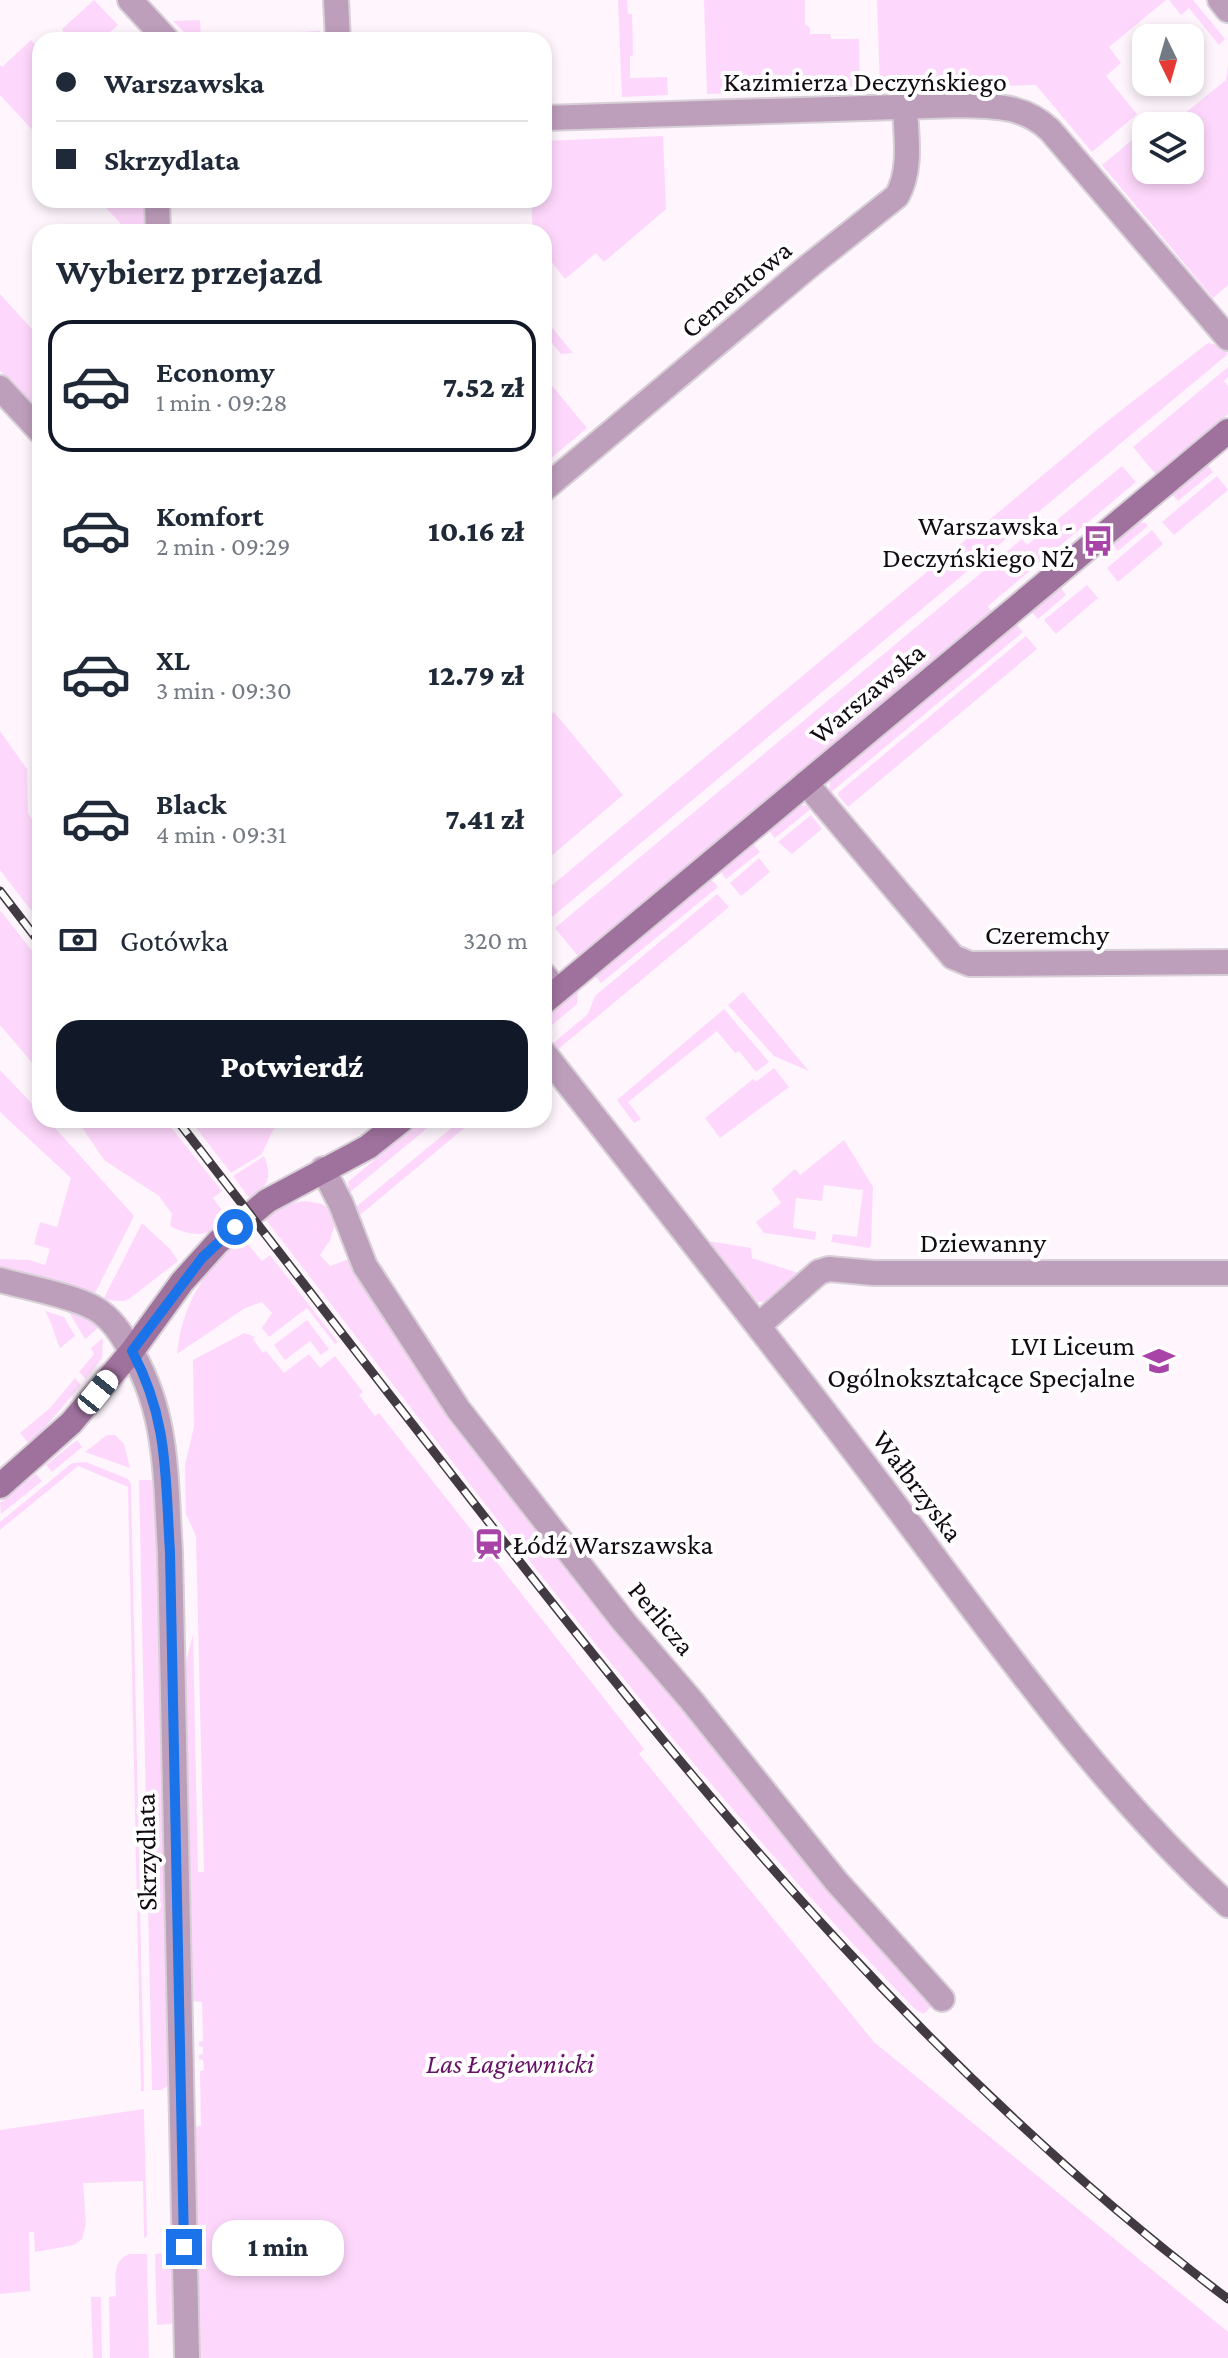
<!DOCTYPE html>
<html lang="pl">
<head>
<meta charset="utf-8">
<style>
	body { margin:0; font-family:"Crimson Pro",serif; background:#f2f2f3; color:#1f2937; height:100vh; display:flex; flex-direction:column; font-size:30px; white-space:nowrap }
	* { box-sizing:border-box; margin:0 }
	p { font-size:26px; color:#747a83 }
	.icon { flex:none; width:44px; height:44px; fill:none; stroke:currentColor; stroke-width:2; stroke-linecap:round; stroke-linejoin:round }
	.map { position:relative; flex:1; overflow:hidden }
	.sheet { position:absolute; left:32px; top:224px; width:520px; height:904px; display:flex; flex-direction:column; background:#fff; border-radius:24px; box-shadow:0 4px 12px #0003 }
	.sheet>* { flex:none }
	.top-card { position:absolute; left:32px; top:32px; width:520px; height:176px; border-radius:24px; box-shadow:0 4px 12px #0003; display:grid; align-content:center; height:176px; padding:0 24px; background:#fff }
	.needle { width:52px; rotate:175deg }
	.fabs { position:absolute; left:1132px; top:24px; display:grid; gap:16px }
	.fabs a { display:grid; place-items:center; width:72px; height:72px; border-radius:16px; background:#fff; box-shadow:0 4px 12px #0003; font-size:40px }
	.end { position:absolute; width:36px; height:36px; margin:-18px; border:10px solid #1a73e8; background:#fff; box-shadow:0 0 0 4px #fff }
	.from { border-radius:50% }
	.bubble { position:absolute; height:56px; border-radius:24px; background:#fff; box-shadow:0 4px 12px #0003; font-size:26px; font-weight:800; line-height:56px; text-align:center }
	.car { position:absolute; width:24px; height:48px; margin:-24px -12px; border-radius:10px; box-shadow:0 0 6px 2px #0007; background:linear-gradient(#fff 24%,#345 0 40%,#fff 0 76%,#345 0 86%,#fff 0) }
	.top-card b { display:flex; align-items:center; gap:28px; height:76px; font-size:30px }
	.top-card b+b { border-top:2px solid #e0e1e3 }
	.top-card i { width:20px; height:20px; background:#1f2937 }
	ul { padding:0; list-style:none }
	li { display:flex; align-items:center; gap:24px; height:132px; margin:0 16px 12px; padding:0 8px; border:4px solid transparent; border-radius:24px }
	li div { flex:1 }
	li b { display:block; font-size:30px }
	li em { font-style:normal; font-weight:800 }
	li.active { border-color:#111827 }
	li>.icon { width:72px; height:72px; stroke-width:1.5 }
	h2 { padding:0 24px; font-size:36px; line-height:96px }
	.pay { display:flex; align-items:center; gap:20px; height:88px; padding:0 24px; font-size:30px }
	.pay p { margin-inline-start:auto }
	.action { display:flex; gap:16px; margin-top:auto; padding:16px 24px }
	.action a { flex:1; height:92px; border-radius:24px; background:#111827; color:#fff; font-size:32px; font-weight:800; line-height:92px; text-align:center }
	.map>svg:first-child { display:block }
	.green { fill:#fed8fc }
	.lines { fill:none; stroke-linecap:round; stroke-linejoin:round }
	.street-casing { stroke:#d8d0d7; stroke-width:28 }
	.secondary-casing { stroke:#d8d0d7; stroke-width:28 }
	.street { stroke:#bd9ebb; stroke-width:24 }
	.secondary { stroke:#9f729d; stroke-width:24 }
	.rail-casing { stroke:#423a42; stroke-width:9 }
	.rail { stroke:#fff; stroke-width:6; stroke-dasharray:18; stroke-linecap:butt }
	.route { stroke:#1a73e8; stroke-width:10 }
	.labels { text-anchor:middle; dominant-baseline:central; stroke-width:8; stroke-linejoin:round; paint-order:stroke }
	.street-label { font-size:28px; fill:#120b12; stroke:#fff }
	.poi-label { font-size:28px; fill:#120b12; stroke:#fff; text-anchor:end }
	.park-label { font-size:28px; font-style:italic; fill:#661266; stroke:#fff }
</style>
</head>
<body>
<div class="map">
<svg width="1228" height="2358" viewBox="0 0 1228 2358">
	<rect width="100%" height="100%" fill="#fef5fd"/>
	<path class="green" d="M94,0l24,25 -17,15h-44l7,-7 -2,-4z
		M618,0h9l1,14h4l1,41 -3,1v22l37,-1 1,18 -46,2z
		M704,0h101v24l5,4v6h20l1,5h28l1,51 -153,4z
		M877,0h289l-57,47 12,16 -15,13 31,38 -45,38 -56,-67 -156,4z
		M1169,0h24l32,39 -6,6 -30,-37 -8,7z
		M200,20l1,19 21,1h-30l-19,-19z
		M320,31v9h-51l-1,-6z
		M31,40l9,10v88l-40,-43v-30l2,2z
		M1228,66v219l-15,13 -111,-133 40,-33h4v38h44v-44h-21l57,-46z
		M663,136l3,73 -62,53 -8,-9 -31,26 -21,-27v-20h-11l-2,-32h13v-59z
		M99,200h46l2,32h-19z
		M0,294l40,44v77l-40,-44z
		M544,318l29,35 -12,1 -17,-21z
		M1208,343l11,2 9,9 -682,568 -2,-3v-27l566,-473z
		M1228,367v10l-4,4 4,5v28l-70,63 -25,-30z
		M544,376l43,52 -36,30 -7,-9z
		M1207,464l6,8 -35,29 -6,-7z
		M1122,466l14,16 -148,124 5,8 -54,41 -361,301 -23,-28 467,-389 5,6z
		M1217,476l11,14 -54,45 -12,-13z
		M1138,522l7,1 3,3 -30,25 -6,-7z
		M1152,530l11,14 -45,38 -11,-14z
		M1087,585l11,13 -42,36 -12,-14z
		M1060,587l6,8 -28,24 -7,-8z
		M1016,624l7,8 -194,162 1,-15z
		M1026,636l11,13 -189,158 -10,-12 1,-3z
		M554,712l69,83 -79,67v-142z
		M0,731l27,38 1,44 12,19v90l-40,-52z
		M804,805l8,3 -37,30 -6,-7 29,-25z
		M811,815l11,14 -30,25 -14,-12z
		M753,844l7,8 -34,27 -6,-8z
		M759,858l11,14 -29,24 -11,-13z
		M711,879l7,8 -117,96 -6,-7z
		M717,894l12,13 -173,144 -5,-6 37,-31 7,-18z
		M0,910l40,51v111l-40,-47z
		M578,990l-1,14 -33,28 1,-14z
		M743,992l60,72 6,7 -35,-15 -46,-51z
		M724,1009l45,53 -13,10 -17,-21 -4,2 -18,-22 -89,71 13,17 -7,4 -17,-23z
		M774,1068l15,19 -69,51 -15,-20 48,-39 3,3z
		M0,1070l40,42v8h8l86,96 -41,81 -93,-27v-11l29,1 16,5 5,-16 -16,-5 6,-22 17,5 14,-49 -71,-66z
		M77,1120h88l57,71 -9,7 14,19 23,-18 -17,-23 31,-20c3,8 6,16 3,25 -4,12 -48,49 -61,52 -12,3 -26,-2 -36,-7l2,-12 -13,-18 -55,-36z
		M190,1120h95l-12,10 -11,24 -31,19z
		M422,1120h15l-88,73 -1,-11z
		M461,1120h13l-120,100 2,-13z
		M844,1140l29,47 -2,58 -2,3 -38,-6 2,-8 24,3 6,-47 -39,-5 -2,16 -26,-3 -3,30 23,4 -1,8 -51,-7 -8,-11 25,-19 -9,-14 23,-20 5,6z
		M306,1201l16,3 16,11 -8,25 -10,15 10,11 16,-6h8l582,741 -12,13 -9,-5c-238,-244 -440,-520 -649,-789l-15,10 4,6 -8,7 15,18 8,-6 68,87 -3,2 -28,-36 -38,29 -7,-9 10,-15 -10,-11 -17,6 -68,46c5,-52 30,-88 69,-121 20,-17 33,-30 60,-32z
		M142,1223l28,26 8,12 -49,38 -6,2 -20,-1z
		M708,1241l43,7 1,10 49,16 -33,28h-14l-48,-58z
		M67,1309l17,5 15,13 -14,12z
		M45,1311l19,6 11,19 -15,12c-6,-13 -7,-23 -15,-37z
		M307,1320l22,29 -8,6 -11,-14 -25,19 -11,-15z
		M244,1333l11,4 -2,2 10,14 3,-2 18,22 25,-19 11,14 15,-12 28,36 -4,3 16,21 4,-3 265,336 -5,5 235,288 354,290v26h-1029l-5,-231 7,-1 -1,-55 4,-1 -1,-10 -4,-1v-4l4,-1v-7l-4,-1v-4l4,-1 -1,-39 -11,-1 -7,-332 9,-34 5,237h6l-8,-336 -10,-22 -1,-49 9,-38 -1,-67z
		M103,1338l-1,20 -16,21 -7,-7 15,-18 -3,-6z
		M75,1378l6,7 -51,60 -10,-12 30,-25z
		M107,1435h8l9,9 6,24 -45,-16z
		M77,1440l5,7 -30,25 -6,-7z
		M86,1462l42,17 3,5 13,607h-3l-13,-604 -50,-21 -78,64v-8l72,-59z
		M36,1474l6,7 -41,33 -1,-11z
		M139,1480h13l6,72 11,533 -8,5h-9z
		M144,2109l3,127 -3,2 -1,-57 -60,2 3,41 -4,15 -8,6 -39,7 -1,-20h-5l1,59 -30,3v-164z
		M166,2253l7,4 1,64 -3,3 -14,1 -2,-71z
		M129,2254h18l2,104h-39l-1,-61 7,-1c0,-16 -5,-34 13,-42z
		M91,2297h10l1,61h-9z"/>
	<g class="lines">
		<defs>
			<path id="street" d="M130,0l37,40
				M336,0l2,40
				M1220,0l8,10
				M544,118l416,-13c34,1 64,0 90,25l178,208
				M157,200l1,32
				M0,388l40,43
				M544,489l265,-223 88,-70c15,-27 9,-59 8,-90
				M806,783l147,174 17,7 258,-2
				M544,975l13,16
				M544,1053c118,150 237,300 352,453 104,138 204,281 332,399
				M323,1169l18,35 24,62 93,143 166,213 67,78 145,181 106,118
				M0,1280c25,7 73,16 94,28 15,8 25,22 33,36 42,67 38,132 43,208l17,806
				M758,1326l61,-54 10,-3 45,4h354"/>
			<path id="secondary" d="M544,1002l684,-571
				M0,1486l71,-63 61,-72 50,-69 36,-40 49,-41 101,-54 34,-27"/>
		</defs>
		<use href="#street" class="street-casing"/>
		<use href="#secondary" class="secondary-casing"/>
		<use href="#street" class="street"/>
		<use href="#secondary" class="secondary"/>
		<defs>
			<path id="rail" d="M0,891l40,52
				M177,1120c105,136 211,273 317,409 221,283 445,552 734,770"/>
		</defs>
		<use href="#rail" class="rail-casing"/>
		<use href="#rail" class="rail"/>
	</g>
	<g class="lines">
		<path class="route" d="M184,2247l-14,-695c-5,-75 -1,-132 -38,-201l70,-93 33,-31"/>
	</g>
	<defs>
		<symbol id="bus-bare" viewBox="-9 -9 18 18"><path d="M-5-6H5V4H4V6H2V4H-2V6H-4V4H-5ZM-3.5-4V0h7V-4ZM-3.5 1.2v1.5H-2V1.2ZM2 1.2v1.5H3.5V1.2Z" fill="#a843a7" stroke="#fff" stroke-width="2.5" paint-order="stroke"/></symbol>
		<symbol id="school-bare" viewBox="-9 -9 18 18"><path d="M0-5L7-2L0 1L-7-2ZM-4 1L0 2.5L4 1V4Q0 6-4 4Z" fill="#a843a7" stroke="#fff" stroke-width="2.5" paint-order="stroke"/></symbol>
		<symbol id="station-bare" viewBox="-9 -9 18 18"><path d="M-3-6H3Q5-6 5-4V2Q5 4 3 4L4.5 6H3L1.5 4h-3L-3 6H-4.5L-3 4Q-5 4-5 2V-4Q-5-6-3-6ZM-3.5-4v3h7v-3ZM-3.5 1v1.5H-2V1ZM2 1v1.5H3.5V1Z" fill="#a843a7" stroke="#fff" stroke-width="2.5" paint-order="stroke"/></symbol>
	</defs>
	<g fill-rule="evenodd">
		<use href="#bus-bare" x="1076" y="519" width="44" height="44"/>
		<use href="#school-bare" x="1137" y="1339" width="44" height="44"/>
		<use href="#station-bare" x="467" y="1522" width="44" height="44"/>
	</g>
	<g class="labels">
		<g class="street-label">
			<text x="865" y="81">Kazimierza Deczyńskiego</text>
			<text transform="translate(736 289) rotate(-40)">Cementowa</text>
			<text transform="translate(867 693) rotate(-40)">Warszawska</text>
			<text x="1047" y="934">Czeremchy</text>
			<text x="983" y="1242">Dziewanny</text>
			<text transform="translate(918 1486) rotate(53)">Wałbrzyska</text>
			<text transform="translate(662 1618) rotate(50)">Perlicza</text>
			<text transform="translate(146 1852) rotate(-91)">Skrzydlata</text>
		</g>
		<g class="poi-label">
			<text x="1074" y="525">Warszawska -<tspan x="1074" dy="32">Deczyńskiego NŻ</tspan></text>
			<text x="1135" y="1345">LVI Liceum<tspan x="1135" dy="32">Ogólnokształcące Specjalne</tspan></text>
			<text x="513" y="1544" text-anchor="start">Łódź Warszawska</text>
		</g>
		<g class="park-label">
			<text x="510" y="2063">Las Łagiewnicki</text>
		</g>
	</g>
</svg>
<div class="fabs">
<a><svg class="needle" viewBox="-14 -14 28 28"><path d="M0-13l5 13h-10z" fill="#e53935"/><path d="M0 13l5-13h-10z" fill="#747a83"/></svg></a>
<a><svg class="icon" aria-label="layers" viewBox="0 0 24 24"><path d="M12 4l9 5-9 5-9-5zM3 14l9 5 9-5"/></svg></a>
</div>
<i class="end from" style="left:235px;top:1227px"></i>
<i class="end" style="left:184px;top:2247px"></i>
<div class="bubble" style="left:212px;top:2220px;width:132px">1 min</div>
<i class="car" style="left:98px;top:1392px;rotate:39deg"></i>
<div class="top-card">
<b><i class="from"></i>Warszawska</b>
<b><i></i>Skrzydlata</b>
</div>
<section class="sheet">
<h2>Wybierz przejazd</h2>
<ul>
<li class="active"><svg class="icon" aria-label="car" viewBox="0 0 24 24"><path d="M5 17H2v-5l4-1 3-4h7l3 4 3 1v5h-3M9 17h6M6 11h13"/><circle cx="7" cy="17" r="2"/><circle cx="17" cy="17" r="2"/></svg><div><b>Economy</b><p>1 min · 09:28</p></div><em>7.52 zł</em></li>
<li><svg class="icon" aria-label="car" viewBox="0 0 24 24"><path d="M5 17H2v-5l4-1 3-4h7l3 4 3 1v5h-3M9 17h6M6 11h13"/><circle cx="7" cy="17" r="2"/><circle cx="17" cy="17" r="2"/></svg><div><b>Komfort</b><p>2 min · 09:29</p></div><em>10.16 zł</em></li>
<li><svg class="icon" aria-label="car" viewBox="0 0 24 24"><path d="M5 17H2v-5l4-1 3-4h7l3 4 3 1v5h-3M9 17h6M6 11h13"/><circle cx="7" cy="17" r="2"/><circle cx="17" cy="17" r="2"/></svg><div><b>XL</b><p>3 min · 09:30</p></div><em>12.79 zł</em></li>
<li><svg class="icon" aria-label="car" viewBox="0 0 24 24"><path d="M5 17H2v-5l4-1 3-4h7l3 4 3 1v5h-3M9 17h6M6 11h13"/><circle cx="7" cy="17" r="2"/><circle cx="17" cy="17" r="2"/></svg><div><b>Black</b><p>4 min · 09:31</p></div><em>7.41 zł</em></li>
</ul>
<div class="pay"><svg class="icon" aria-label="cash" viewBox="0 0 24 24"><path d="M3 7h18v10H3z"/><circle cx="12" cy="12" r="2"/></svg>Gotówka<p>320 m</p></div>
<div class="action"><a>Potwierdź</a></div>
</section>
</div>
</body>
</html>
